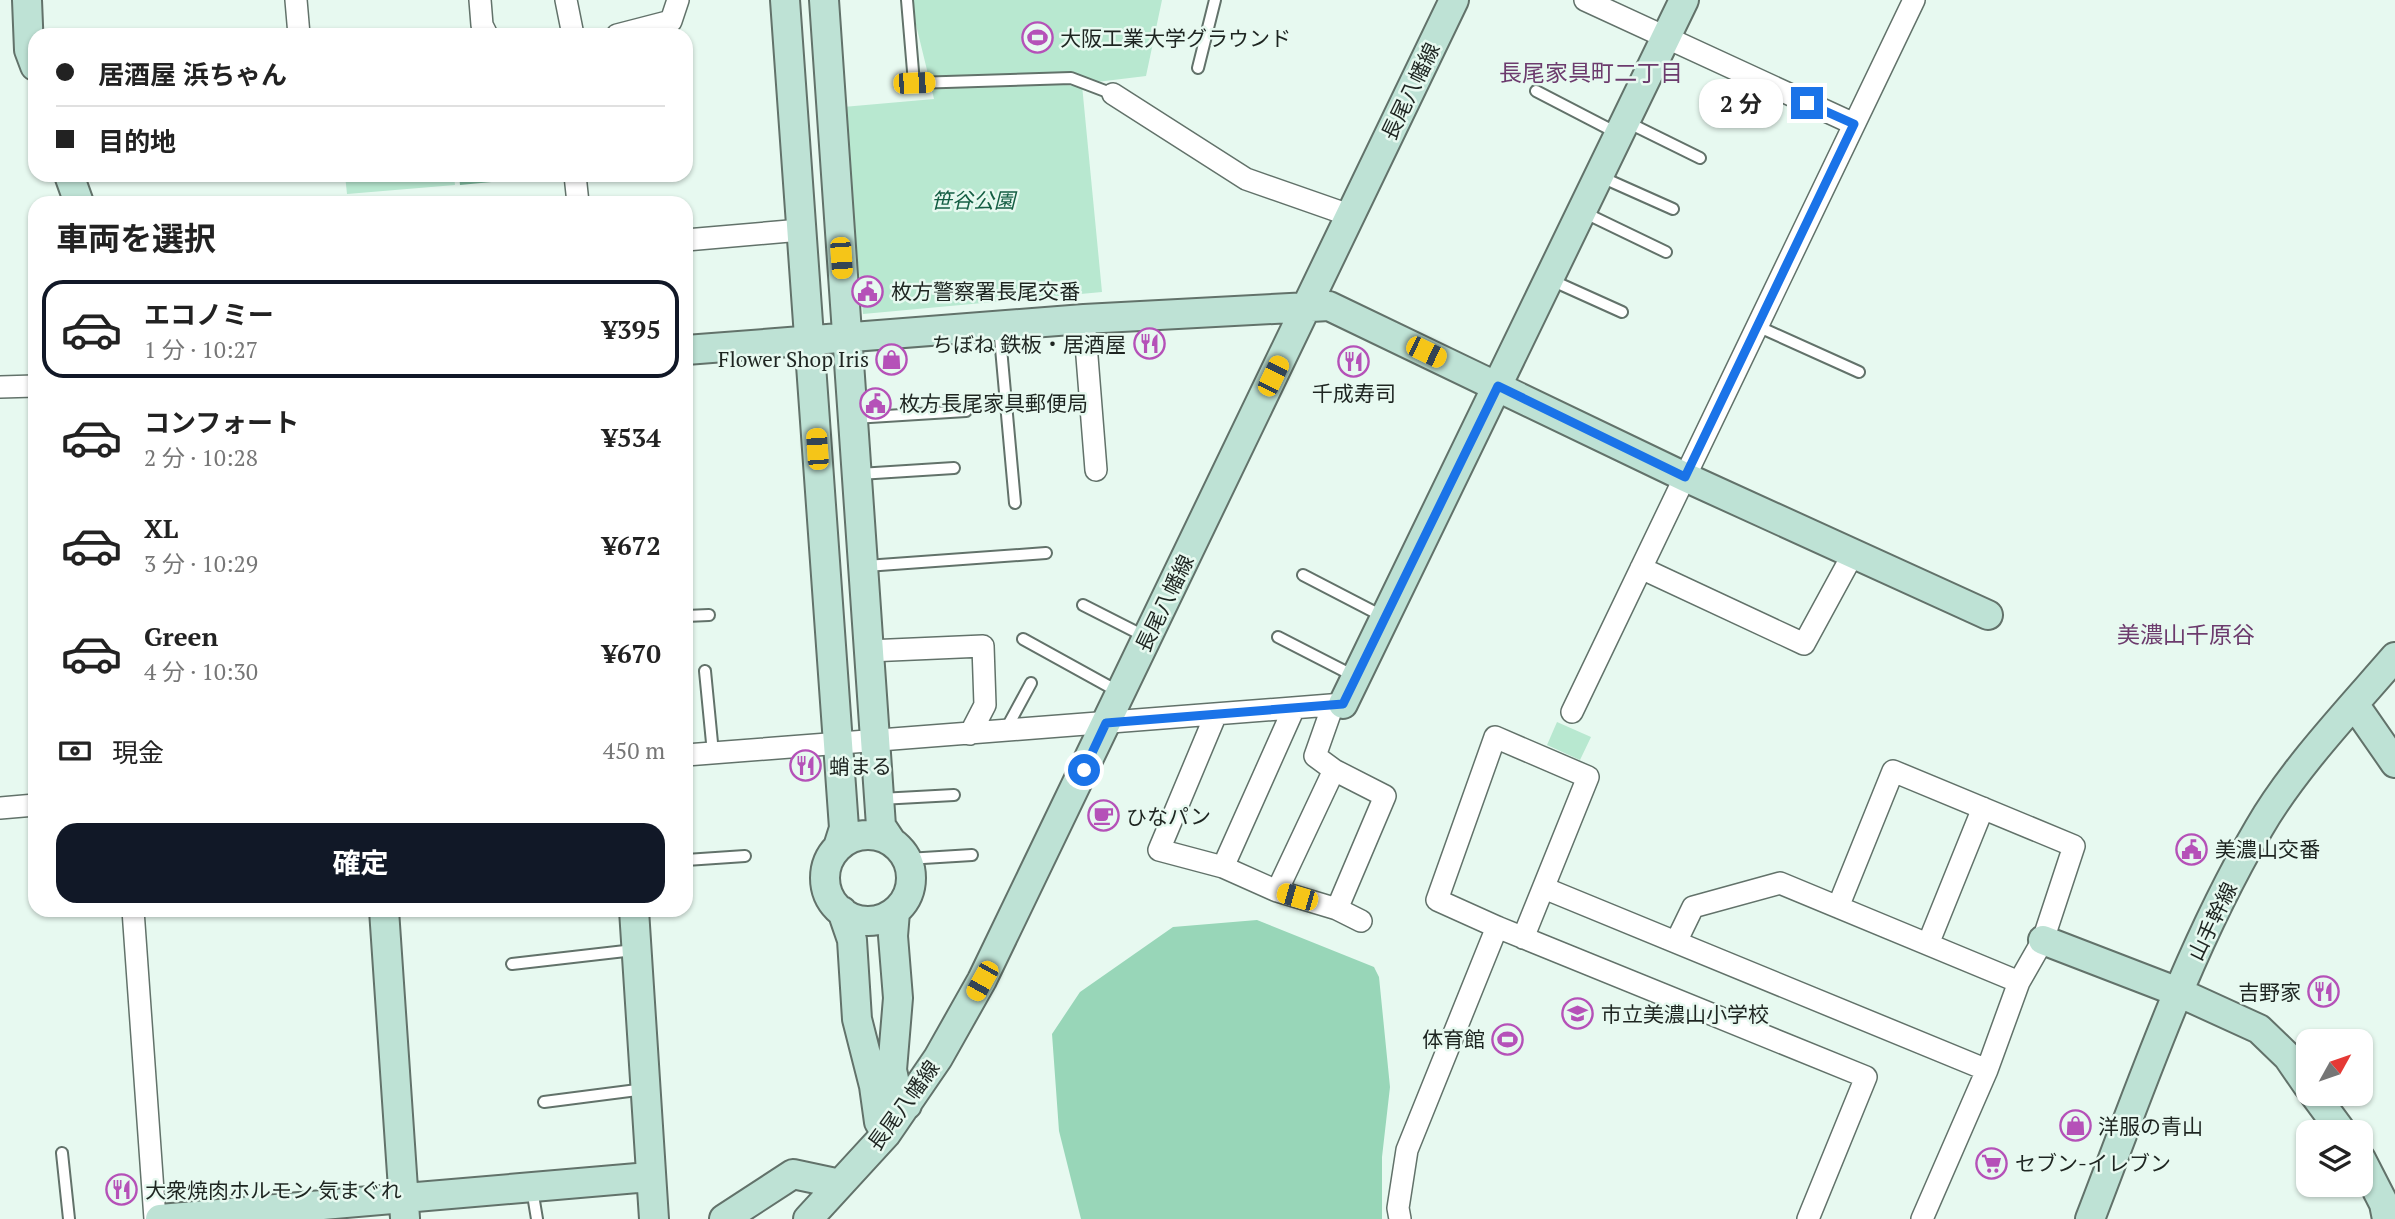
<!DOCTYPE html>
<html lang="ja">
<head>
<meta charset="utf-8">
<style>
	body { margin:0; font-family:"PT Serif","Noto Sans JP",serif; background:#f2f2f2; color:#222; height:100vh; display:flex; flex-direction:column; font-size:26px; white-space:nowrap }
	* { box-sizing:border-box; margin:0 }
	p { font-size:23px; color:#767676 }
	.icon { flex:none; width:38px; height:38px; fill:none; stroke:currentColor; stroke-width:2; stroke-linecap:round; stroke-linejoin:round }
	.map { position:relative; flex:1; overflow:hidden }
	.details { position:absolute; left:28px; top:196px; width:665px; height:721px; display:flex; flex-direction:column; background:#fff; border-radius:21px; box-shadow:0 2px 5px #0004 }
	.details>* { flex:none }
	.top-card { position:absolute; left:28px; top:28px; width:665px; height:154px; border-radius:21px; box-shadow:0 2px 5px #0004; display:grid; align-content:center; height:154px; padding:0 28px; background:#fff }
	.needle { width:46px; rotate:50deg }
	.fabs { position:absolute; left:2296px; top:1029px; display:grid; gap:14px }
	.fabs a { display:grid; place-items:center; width:77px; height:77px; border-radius:14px; background:#fff; box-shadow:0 2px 5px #0004; font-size:35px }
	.end { position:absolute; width:32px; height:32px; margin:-16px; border:9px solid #1a73e8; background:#fff; box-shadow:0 0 0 4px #fff }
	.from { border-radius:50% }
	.bubble { position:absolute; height:49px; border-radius:21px; background:#fff; box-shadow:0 2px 5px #0004; font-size:23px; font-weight:700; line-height:49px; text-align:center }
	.car { position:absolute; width:21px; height:42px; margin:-21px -10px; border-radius:9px; box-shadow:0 0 5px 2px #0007; background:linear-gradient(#f5c518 24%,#345 0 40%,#f5c518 0 76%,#345 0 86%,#f5c518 0) }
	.top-card b { display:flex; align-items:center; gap:24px; height:66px; font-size:26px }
	.top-card b+b { border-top:2px solid #e0e0e0 }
	.top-card i { width:18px; height:18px; background:#222 }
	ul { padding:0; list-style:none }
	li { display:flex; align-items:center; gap:21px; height:98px; margin:0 14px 10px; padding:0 14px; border:4px solid transparent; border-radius:21px }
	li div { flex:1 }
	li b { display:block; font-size:26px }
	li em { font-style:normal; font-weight:700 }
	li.on { border-color:#111827 }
	li>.icon { width:63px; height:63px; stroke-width:1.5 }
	h2 { padding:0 28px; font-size:32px; line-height:84px }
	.pay { display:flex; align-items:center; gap:18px; height:77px; padding:0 28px; font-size:26px }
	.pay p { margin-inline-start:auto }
	.cta { display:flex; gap:14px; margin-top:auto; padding:14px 28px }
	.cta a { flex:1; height:80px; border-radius:21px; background:#111827; color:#fff; font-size:28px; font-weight:700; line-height:80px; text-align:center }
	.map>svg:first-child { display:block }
	.green { fill:#b8e8d0 }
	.forest { fill:#98d6b8 }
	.water { fill:#7cb99c }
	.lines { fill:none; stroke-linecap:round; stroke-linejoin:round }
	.lane-casing { stroke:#62726a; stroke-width:14 }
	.street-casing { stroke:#62726a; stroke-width:24 }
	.secondary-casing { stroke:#62726a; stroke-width:32 }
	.lane { stroke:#fff; stroke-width:10 }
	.street { stroke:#fff; stroke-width:21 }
	.secondary { stroke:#bee2d5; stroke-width:28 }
	.route { stroke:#1a73e8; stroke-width:9 }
	.labels { text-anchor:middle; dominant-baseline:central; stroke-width:5; stroke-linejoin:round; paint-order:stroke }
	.poi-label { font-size:21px; fill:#1e2521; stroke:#e7f9f0; text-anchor:start }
	.street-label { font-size:21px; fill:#1e2521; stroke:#e7f9f0 }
	.park-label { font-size:21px; font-style:italic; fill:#145e43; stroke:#e7f9f0 }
	.neighbourhood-label { font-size:23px; fill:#6c3b6d; stroke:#e7f9f0 }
</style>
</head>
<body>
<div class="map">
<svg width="2395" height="1219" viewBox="0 0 2395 1219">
	<rect width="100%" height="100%" fill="#e7f9f0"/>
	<path class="green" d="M910,0h252l-16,76 -82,10 18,-1 20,207 -239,22 -20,-207 91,-8z
		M345,175h109l1,10 -108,9z
		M1557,722l34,15 -11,23 -33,-15z"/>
	<path class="forest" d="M1257,920l117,47 5,10 11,110 -8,70v62h-301l-22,-88 -7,-97 28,-42 93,-65z"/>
	<path class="water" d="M459,175h86v2l-85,8z"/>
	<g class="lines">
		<defs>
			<path id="lane" d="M907,0l7,83 157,-5 42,16
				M1198,68l17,-68
				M1536,91l81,42
				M1627,122l73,36
				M1599,176l74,33
				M1583,212l83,40
				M1551,280l71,32
				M999,326l16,177
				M1757,326l102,46
				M854,418l112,-7
				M859,474l95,-6
				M866,566l180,-13
				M1303,575l81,42
				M1083,605l63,32
				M686,616l23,-1
				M1278,637l78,40
				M1023,639l96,53
				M705,671l8,82
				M1005,731l26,-48
				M880,799l74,-4
				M907,859l65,-4
				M686,860l59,-4
				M512,964l122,-14
				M544,1102l101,-13
				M62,1153l7,66
				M532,1189l5,30"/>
			<path id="street" d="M296,0l3,35
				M480,0l2,25 5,10
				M566,0l7,35
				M1585,0l269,124
				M617,35l54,-14 7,-21
				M1113,94l133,85 103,36
				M575,175l3,28
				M686,240l115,-10
				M1084,319l12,151
				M0,387l35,-1
				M1641,568l163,76 49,-90
				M868,651l115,-5 2,59 -15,29
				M1572,712l342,-712
				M1216,714l-57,136 64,17 54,24 60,18 48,-113 -51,-26 -19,-14 18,-51
				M686,755l657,-51
				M0,808l35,-3
				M1223,867l71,-159
				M1544,888l443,182
				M1277,891l57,-121
				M1838,907l55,-136 181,75 -31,94 -24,42 -32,88 -65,149
				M1337,909l24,12
				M133,910l22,309
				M1523,938l65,-161 -93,-40 -58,163 60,27 369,150 -58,142
				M1676,942l17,-35 87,-24 239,99
				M1928,944l55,-136
				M1400,1219l-2,-11 9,-58 90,-223"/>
			<path id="secondary" d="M27,0l2,50 6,16
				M785,0l59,828 -6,19
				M824,0l57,826 10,15
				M69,175l10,28
				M686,350l398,-31 245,-13 356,171 303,138
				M1343,704l341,-704
				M2354,704l41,59
				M825 878a43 43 0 1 1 86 0a43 43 0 1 1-86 0Z
				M384,910l21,308
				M634,910l20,309
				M842,911l10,29 5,79 17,67 5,36 7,12
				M895,912l-2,24 5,62 -6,72 5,22 10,13
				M2043,940l135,52 81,37 29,28 20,29
				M2314,1094l28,38
				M2361,1159l23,45 3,15
				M160,1219l489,-42
				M724,1219l69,-45 47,10
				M808,1219l78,-85 52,-76 44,-78 472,-980
				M2090,1219c51,-132 97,-268 169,-391 34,-59 91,-119 136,-171"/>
		</defs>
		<use href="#lane" class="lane-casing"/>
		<use href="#street" class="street-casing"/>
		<use href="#secondary" class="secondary-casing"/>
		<use href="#lane" class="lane"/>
		<use href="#street" class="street"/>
		<use href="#secondary" class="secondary"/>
	</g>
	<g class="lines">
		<path class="route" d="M1084,770l22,-47 237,-19 155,-318 187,91 169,-353 -47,-21"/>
	</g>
	<defs>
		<symbol id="stadium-ring" viewBox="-11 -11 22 22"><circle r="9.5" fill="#e7f9f0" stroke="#b551b8" stroke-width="1.5"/><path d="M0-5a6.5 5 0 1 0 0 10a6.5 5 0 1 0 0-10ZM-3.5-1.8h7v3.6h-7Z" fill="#b551b8"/></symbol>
		<symbol id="civic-ring" viewBox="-11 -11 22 22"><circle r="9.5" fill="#e7f9f0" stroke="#b551b8" stroke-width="1.5"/><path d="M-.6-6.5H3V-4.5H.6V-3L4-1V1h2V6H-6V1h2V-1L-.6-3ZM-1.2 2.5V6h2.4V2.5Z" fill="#b551b8"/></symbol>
		<symbol id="restaurant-ring" viewBox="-11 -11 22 22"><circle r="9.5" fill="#e7f9f0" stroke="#b551b8" stroke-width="1.5"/><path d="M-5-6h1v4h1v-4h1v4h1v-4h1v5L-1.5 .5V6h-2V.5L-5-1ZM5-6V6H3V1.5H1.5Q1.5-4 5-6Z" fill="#b551b8"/></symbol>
		<symbol id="shop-ring" viewBox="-11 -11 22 22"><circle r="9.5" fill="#e7f9f0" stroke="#b551b8" stroke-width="1.5"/><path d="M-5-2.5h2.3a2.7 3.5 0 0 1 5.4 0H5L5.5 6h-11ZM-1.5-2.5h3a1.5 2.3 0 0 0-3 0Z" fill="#b551b8"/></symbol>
		<symbol id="cafe-ring" viewBox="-11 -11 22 22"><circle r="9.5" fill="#e7f9f0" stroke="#b551b8" stroke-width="1.5"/><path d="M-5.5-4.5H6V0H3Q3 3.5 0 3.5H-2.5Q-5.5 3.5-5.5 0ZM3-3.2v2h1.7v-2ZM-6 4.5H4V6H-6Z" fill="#b551b8"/></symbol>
		<symbol id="school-ring" viewBox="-11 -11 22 22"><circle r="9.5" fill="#e7f9f0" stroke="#b551b8" stroke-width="1.5"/><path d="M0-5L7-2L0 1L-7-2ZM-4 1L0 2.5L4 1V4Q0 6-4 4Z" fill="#b551b8"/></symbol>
		<symbol id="supermarket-ring" viewBox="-11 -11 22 22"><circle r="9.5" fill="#e7f9f0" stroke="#b551b8" stroke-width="1.5"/><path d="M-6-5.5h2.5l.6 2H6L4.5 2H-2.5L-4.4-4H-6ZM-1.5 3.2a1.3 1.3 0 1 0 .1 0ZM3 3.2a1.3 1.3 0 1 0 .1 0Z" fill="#b551b8"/></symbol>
	</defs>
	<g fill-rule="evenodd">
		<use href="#stadium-ring" x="1020" y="20" width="35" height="35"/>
		<use href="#civic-ring" x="850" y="274" width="35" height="35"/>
		<use href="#restaurant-ring" x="1132" y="326" width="35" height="35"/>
		<use href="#shop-ring" x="874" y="342" width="35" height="35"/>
		<use href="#restaurant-ring" x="1336" y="344" width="35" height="35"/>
		<use href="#civic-ring" x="858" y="386" width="35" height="35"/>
		<use href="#restaurant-ring" x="788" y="748" width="35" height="35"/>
		<use href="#cafe-ring" x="1086" y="798" width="35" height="35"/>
		<use href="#civic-ring" x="2174" y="832" width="35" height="35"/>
		<use href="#restaurant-ring" x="2306" y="974" width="35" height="35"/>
		<use href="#school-ring" x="1560" y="996" width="35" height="35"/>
		<use href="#stadium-ring" x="1490" y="1022" width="35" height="35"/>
		<use href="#shop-ring" x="2058" y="1108" width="35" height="35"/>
		<use href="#supermarket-ring" x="1974" y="1146" width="35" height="35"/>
		<use href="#restaurant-ring" x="104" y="1172" width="35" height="35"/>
	</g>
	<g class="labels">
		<g class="poi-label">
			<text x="1060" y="38">大阪工業大学グラウンド</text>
			<text x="891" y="291">枚方警察署長尾交番</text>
			<text x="1126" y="344" text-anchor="end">ちぼね 鉄板・居酒屋</text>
			<text x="869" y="359" text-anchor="end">Flower Shop Iris</text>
			<text x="1354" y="393" text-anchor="middle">千成寿司</text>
			<text x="899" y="403">枚方長尾家具郵便局</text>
			<text x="829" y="766">蛸まる</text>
			<text x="1126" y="816">ひなパン</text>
			<text x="2215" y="849">美濃山交番</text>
			<text x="2301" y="992" text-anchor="end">吉野家</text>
			<text x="1601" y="1014">市立美濃山小学校</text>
			<text x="1485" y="1039" text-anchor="end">体育館</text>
			<text x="2098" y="1126">洋服の青山</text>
			<text x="2015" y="1163">セブン-イレブン</text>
			<text x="145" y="1190">大衆焼肉ホルモン 気まぐれ</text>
		</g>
		<g class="street-label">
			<text transform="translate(1410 91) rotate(-64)">長尾八幡線</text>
			<text transform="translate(1164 603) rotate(-64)">長尾八幡線</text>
			<text transform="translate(2212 921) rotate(-64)">山手幹線</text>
			<text transform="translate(903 1105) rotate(-54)">長尾八幡線</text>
		</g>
		<g class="park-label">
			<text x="973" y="200">笹谷公園</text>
		</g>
		<g class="neighbourhood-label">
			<text x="1591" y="72">長尾家具町二丁目</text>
			<text x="2186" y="634">美濃山千原谷</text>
		</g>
	</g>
</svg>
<div class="fabs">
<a><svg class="needle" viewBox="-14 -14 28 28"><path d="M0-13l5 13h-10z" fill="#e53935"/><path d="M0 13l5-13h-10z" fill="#767676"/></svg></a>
<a><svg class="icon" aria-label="layers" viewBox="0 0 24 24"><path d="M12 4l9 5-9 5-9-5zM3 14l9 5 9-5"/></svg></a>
</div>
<i class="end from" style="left:1084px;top:770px"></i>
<i class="end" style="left:1807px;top:103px"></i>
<div class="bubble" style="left:1699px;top:79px;width:84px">2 分</div>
<i class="car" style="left:914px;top:83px;rotate:88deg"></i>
<i class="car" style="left:841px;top:258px;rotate:176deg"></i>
<i class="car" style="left:1426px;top:352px;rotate:116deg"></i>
<i class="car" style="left:1273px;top:376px;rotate:26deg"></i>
<i class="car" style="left:817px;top:449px;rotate:356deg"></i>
<i class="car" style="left:1297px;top:897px;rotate:286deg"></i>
<i class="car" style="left:982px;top:981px;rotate:209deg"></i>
<div class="top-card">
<b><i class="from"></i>居酒屋 浜ちゃん</b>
<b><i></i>目的地</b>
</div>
<section class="details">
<h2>車両を選択</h2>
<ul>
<li class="on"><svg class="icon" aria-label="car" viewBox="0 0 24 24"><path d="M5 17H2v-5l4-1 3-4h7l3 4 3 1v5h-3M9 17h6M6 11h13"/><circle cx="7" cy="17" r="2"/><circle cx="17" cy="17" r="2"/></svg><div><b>エコノミー</b><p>1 分 · 10:27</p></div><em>¥395</em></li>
<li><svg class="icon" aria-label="car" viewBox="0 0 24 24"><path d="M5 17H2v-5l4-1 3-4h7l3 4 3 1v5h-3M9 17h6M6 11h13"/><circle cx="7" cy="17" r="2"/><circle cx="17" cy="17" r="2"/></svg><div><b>コンフォート</b><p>2 分 · 10:28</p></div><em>¥534</em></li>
<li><svg class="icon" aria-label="car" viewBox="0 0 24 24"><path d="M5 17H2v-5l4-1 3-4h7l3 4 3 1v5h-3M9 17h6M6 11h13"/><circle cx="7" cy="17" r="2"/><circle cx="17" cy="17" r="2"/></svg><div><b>XL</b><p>3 分 · 10:29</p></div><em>¥672</em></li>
<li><svg class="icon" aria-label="car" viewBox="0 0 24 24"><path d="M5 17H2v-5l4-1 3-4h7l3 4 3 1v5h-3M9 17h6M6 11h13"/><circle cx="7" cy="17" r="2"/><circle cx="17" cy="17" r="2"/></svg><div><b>Green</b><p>4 分 · 10:30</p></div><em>¥670</em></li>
</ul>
<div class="pay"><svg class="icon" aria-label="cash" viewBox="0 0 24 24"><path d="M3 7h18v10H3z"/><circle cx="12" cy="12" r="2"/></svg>現金<p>450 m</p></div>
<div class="cta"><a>確定</a></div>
</section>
</div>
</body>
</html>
